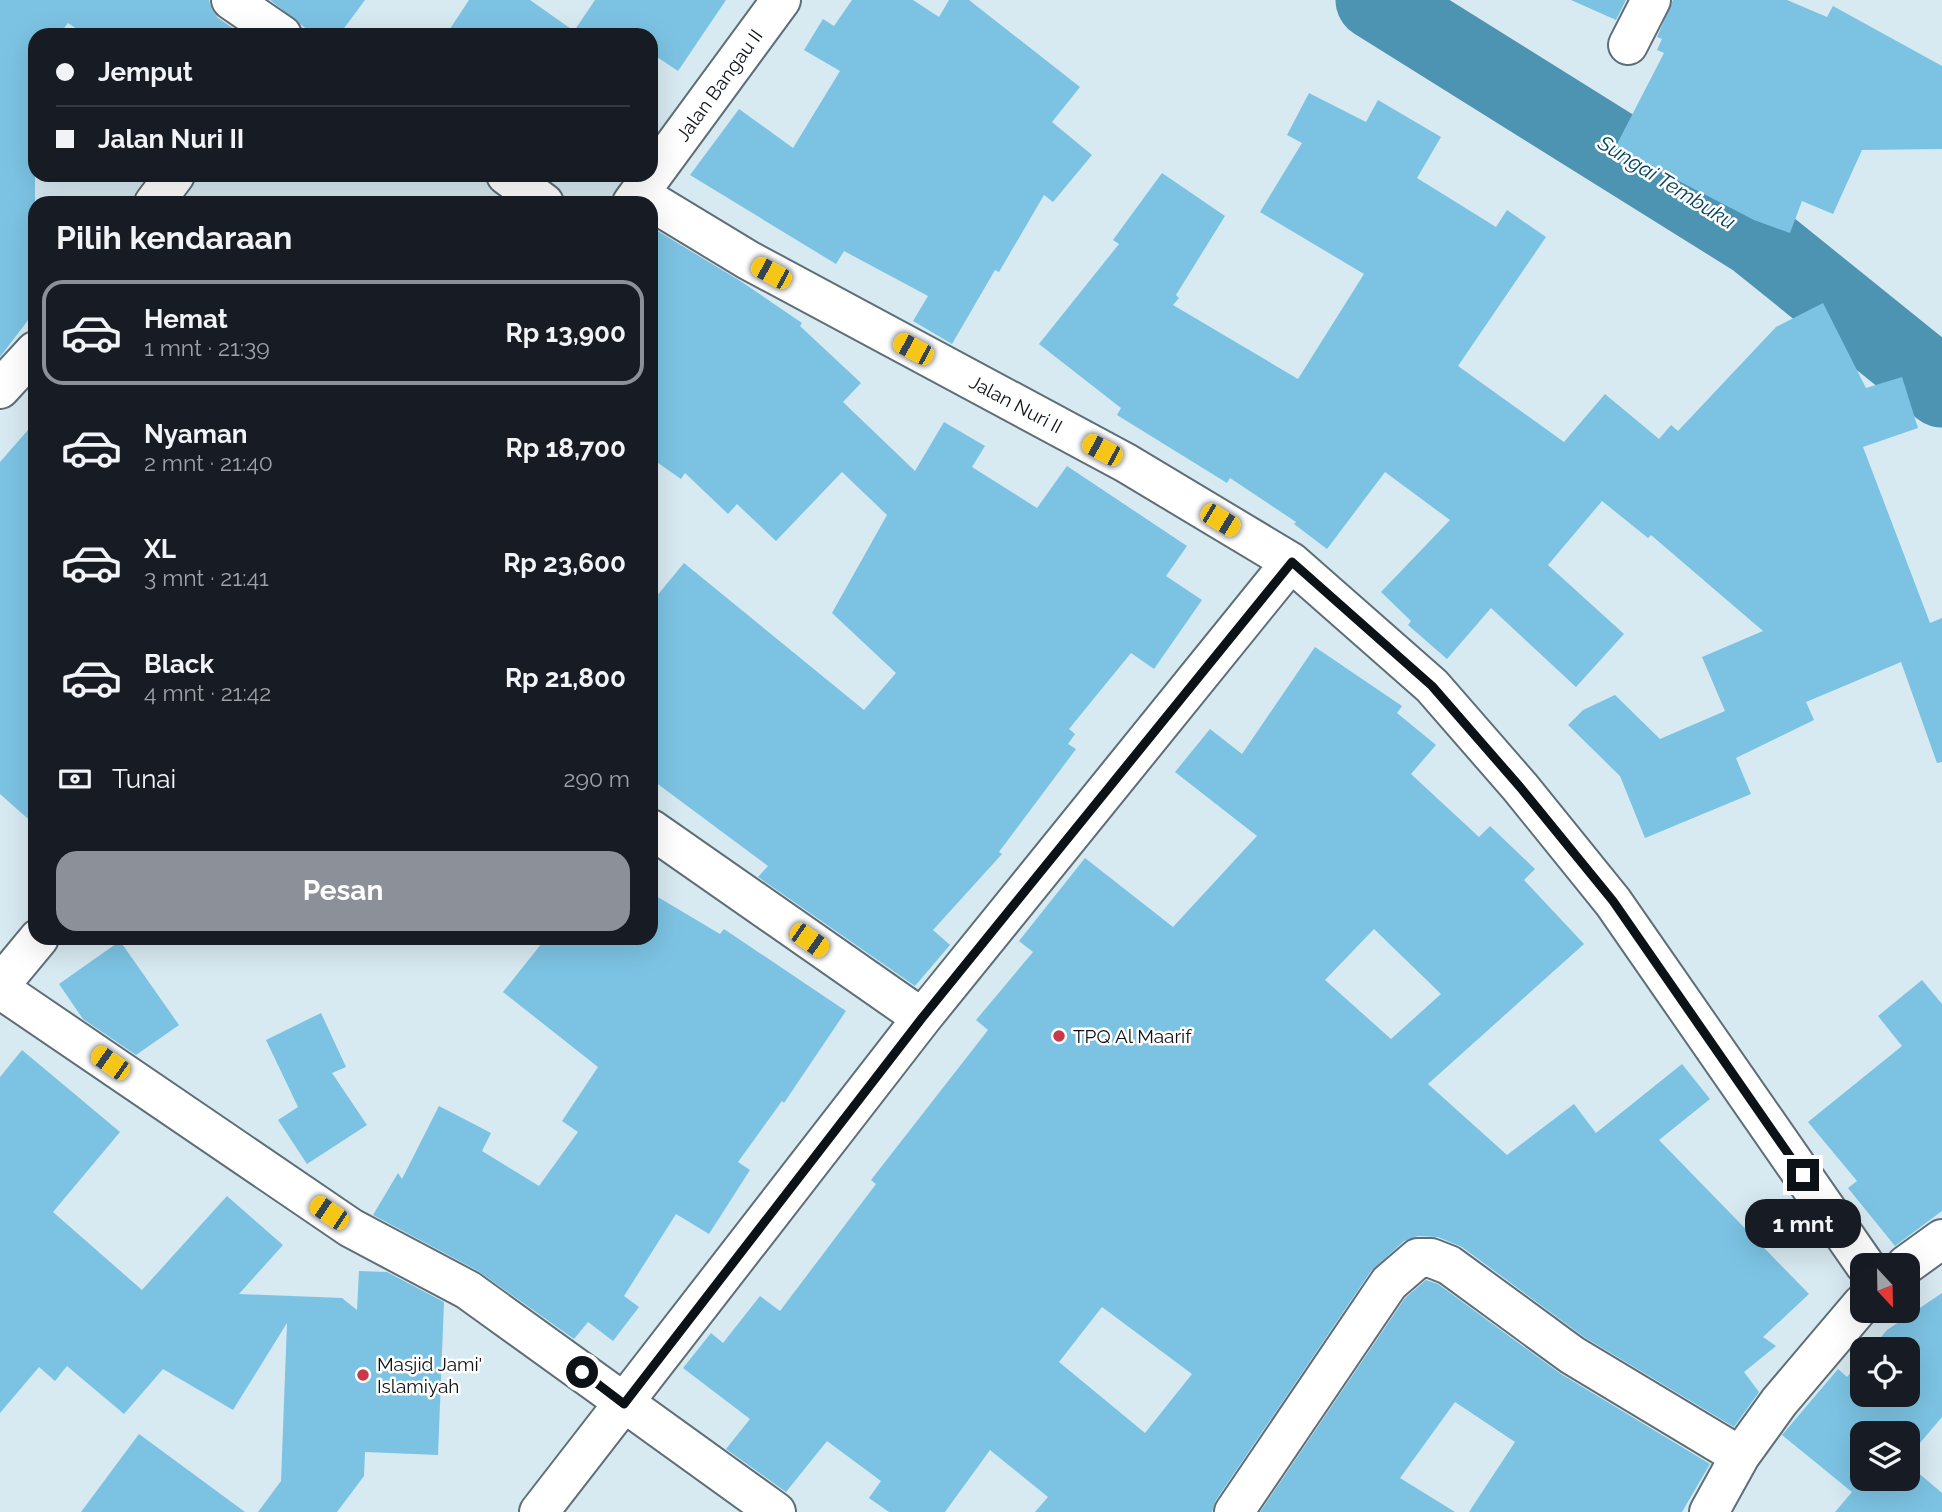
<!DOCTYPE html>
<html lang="id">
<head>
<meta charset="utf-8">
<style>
	body { margin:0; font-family:Raleway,sans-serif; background:#242831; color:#f1f3f6; height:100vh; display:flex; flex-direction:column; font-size:26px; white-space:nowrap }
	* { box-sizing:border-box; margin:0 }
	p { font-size:23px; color:#9ea1a6 }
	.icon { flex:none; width:38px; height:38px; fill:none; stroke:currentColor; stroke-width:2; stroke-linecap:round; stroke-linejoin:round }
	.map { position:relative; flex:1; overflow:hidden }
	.panel { position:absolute; left:28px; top:196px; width:630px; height:749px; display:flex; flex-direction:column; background:#171b24; border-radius:21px; box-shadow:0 7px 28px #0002 }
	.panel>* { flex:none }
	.guide { position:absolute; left:28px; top:28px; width:630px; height:154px; border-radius:21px; box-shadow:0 7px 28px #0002; display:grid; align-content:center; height:154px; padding:0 28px; background:#171b24 }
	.needle { width:46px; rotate:158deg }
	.fabs { position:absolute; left:1850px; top:1253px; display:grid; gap:14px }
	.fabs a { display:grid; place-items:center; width:70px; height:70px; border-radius:14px; background:#171b24; box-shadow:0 7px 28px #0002; font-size:35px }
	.end { position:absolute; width:32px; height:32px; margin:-16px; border:9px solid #0c1215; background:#fff; box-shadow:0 0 0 4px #fff }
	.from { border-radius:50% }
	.bubble { position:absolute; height:49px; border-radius:21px; background:#171b24; box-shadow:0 7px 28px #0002; font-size:23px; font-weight:700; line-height:49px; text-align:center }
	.car { position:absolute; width:21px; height:42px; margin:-21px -10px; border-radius:9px; box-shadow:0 0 5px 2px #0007; background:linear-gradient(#f5c518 24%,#345 0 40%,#f5c518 0 76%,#345 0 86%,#f5c518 0) }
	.guide b { display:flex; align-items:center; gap:24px; height:66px; font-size:26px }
	.guide b+b { border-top:2px solid #363941 }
	.guide i { width:18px; height:18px; background:#f1f3f6 }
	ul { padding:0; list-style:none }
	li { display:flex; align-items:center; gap:21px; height:105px; margin:0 14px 10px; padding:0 14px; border:4px solid transparent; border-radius:21px }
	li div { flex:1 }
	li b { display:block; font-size:26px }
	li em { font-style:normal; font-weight:700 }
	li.on { border-color:#8c9099 }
	li>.icon { width:63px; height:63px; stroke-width:1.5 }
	h2 { padding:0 28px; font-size:32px; line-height:84px }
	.pay { display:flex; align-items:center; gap:18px; height:77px; padding:0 28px; font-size:26px }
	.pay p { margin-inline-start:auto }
	.cta { display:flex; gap:14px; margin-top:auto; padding:14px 28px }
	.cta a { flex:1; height:80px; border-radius:21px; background:#8c9099; color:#fff; font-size:28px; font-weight:700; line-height:80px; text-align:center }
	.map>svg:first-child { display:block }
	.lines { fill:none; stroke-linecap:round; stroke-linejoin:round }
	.river { stroke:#4d93b2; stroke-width:79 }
	.building { fill:#7cc3e3; fill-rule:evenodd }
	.minor-casing { stroke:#5e6e76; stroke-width:42 }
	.minor { stroke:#fff; stroke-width:38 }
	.route { stroke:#0c1215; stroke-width:9 }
	.poi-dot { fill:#c93949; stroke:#fff; stroke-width:2.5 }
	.labels { text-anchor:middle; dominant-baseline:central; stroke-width:5; stroke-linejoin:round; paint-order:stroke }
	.street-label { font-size:19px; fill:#0c1215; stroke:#fff }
	.poi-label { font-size:19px; fill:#0c1215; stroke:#fff; text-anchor:start }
	.water-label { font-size:21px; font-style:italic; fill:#05445a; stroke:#fff }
</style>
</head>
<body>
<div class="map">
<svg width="1942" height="1512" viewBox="0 0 1942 1512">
	<rect width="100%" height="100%" fill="#d7e9f1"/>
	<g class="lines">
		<path class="river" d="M1375,0l381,238 186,150"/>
	</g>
	<path class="building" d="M0,0h209l3,10 6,8 25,17h-157l-18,-12 -9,12h-24v276l-35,46z
		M270,0h95l-26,35h-25z
		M469,0h61l44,31 21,-31h131l-48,71 -27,-18v-18h-205z
		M852,0h61l26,17 10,-17h20l111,87 -28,35 40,33 -39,47 -9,-7 -45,77 -4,-2 -43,74 -39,-23 15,-25 -84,-45 -8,13 -146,-89 49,-66 54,39 47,-77 -36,-21 19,-31 11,7z
		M1571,0h55l-10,20z
		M1673,0h114l40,17 6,-11 109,60v83l-80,1 -29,64 -31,-13 -12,32 -36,-13 -139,-72 49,-95 -7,-3 5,-11 -5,-2z
		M1309,93l57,29 12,-22 63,37 -24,41 79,49 11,-17 39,27 -88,129 106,76 41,-48 54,45 12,-14 7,6 98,-104 47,-24 43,85 36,-11 16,51 -55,19 67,176 12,-5v144l-5,1 -36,-101 -95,40 8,18 -78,38 15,36 -106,44 -25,-62 -52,-51 15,-15 32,-15 45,44 65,-28 -23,-54 61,-26 -112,-96 -3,3 -46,-37 -54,64 76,69 -48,53 -85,-79 -44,51 -39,-34 3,-4 -30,-29 69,-72 -65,-48 -58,77 -33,-25 2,-2 -66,-44 -3,5 -110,-68 4,-7 -82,-64 80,-100 -6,-4 49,-67 63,43 -49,79 3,3 -6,7 125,74 66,-105 -104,-62 42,-69 -15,-8z
		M651,227l91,55 60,41 -2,3 61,57 -18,19 72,69 29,-49 41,24 -13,21 65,41 30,-42 120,80 -21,30 36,24 -48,69 -23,-16 -62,76 6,5 -7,10 8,5 -77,103 3,2 -69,76 17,15 -35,41 -154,-107 -3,-2 10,-11 -117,-87v-176l33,-40 180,147 32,-37 -64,-60 55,-98 -45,-43 -66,69 -39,-37 -9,10 -43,-41 -4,6 -30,-21z
		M35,422v403l-35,-31v-332z
		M1315,647l87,59 -5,7 39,32 -25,29 68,63 11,-11 45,43 -11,11 60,64 -156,140 79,71 67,-51 22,29 86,-69 28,35 -51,41 150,154 -46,43 13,9 -32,26 15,20 -25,35 -150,-90 -122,-90 -24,-10 -20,-1 -14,5 -33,30 -155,229 -4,12h-177l13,-15 -58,-47 -45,62h-56l-20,-14 12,-17 -54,-40 -41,51 -60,-43 24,-30 -67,-51 28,-35 12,10 37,-47 20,15 96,-127 -5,-4 117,-150 -12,-10 57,-68 -14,-11 66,-83 88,69 84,-91 -82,-64 35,-43 32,25zM1374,929l67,65 -50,45 -66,-59zM1102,1307l90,67 -47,59 -86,-71z
		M651,893l69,41 4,-5 122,82 -62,92 -2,-2 -44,61 12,8 -41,64 -33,-20 -52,82 15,11 -26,34 -25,-19 -14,17 -96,-68 -105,-56 25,-42 4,6 37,-73 52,27 -9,18 57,35 39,-54 -16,-11 36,-54 -95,-75 43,-54h105z
		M120,941l59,84 -43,30 -53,-36 -24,-35z
		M1922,980l20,24v207l-47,35 -47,-58 9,-7 -49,-59 94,-76 -24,-30z
		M321,1013l25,54 -14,6 35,52 -60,39 -29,-44 20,-13 -32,-67z
		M22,1050l98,82 -67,80 89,78 85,-94 56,49 -44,49 103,4 15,12 2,-39 28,1 57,30 -6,153 -73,-3 -1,24 -27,36h-79l23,-31 6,-158 -54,87 -70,-41 -39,45 -57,-48 -12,15 -16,-14 -39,46v-336z
		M1426,1280l12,4 123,90 149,90 -28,48h-213l46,-70 -60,-40 -55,76 55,34h-195l145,-214z
		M1942,1293v124l-34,40v-24h-46v46h46v-15l34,29v19h-107l17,-20 -70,-57 56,-66 9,8 15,-18v36h46v-46h-37l16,-19z
		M139,1434l106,78h-164z"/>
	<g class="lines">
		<defs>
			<path id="minor" d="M231,0l51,35
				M1628,45l23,-45
				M506,175l38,28
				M639,194l109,66 378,203 165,99 141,124 88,101 93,115 252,363
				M154,203l21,-28
				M632,203l149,-203
				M0,389l35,-38
				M651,829l271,189
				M0,985l39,-47
				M0,989l351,239 117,62 308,222
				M1906,1265l36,-26
				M539,1512l383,-494 369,-456
				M1234,1512l155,-229 29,-25h13l18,7 123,90 168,101
				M1709,1512l31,-56 39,-54 83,-98"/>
		</defs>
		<use href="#minor" class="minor-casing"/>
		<use href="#minor" class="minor"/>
	</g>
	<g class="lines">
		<path class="route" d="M582,1372l42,32 298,-386 370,-456 140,124 88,101 93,114 190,274"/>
	</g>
	<g class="poi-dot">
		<circle cx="1059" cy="1036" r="7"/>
		<circle cx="363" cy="1375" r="7"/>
	</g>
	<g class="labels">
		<g class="street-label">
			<text transform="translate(719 85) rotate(-54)">Jalan Bangau II</text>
			<text transform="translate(1016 404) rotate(28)">Jalan Nuri II</text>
		</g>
		<g class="poi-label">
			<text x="1073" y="1036">TPQ Al Maarif</text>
			<text x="377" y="1364">Masjid Jami'<tspan x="377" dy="22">Islamiyah</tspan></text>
		</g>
		<g class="water-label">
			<text transform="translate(1667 182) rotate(32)">Sungai Tembuku</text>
		</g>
	</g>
</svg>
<div class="fabs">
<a><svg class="needle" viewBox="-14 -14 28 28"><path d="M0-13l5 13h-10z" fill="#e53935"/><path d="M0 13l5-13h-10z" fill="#9ea1a6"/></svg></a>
<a><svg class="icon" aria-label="locate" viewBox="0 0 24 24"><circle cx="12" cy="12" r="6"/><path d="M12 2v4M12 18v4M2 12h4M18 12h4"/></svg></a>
<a><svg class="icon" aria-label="layers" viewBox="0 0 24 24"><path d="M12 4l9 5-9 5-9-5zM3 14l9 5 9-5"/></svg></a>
</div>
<i class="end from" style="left:582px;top:1372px"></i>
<i class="end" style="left:1803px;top:1175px"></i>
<div class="bubble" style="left:1745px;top:1199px;width:116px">1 mnt</div>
<i class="car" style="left:771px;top:273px;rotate:298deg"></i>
<i class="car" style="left:913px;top:349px;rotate:298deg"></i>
<i class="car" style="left:1102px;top:450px;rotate:298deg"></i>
<i class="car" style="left:1220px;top:520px;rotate:121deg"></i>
<i class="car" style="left:809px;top:940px;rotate:125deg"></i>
<i class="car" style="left:110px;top:1063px;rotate:305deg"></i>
<i class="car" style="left:329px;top:1213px;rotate:304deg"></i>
<div class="guide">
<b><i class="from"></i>Jemput</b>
<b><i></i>Jalan Nuri II</b>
</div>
<section class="panel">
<h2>Pilih kendaraan</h2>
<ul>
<li class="on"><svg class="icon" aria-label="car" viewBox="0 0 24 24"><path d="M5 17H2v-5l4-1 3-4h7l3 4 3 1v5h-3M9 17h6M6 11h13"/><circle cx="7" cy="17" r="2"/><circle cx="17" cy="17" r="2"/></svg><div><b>Hemat</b><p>1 mnt · 21:39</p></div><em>Rp 13,900</em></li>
<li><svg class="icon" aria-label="car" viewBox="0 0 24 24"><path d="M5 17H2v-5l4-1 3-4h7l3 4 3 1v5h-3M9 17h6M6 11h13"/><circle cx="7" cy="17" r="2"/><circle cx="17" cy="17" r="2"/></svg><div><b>Nyaman</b><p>2 mnt · 21:40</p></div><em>Rp 18,700</em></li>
<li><svg class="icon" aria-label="car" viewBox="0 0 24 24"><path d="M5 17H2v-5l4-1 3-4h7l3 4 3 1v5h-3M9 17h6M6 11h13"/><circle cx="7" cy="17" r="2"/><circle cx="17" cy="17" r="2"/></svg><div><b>XL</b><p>3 mnt · 21:41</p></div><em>Rp 23,600</em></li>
<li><svg class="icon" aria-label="car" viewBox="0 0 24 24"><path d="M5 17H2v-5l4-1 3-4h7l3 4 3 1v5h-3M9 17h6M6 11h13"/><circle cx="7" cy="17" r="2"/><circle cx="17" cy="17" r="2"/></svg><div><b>Black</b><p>4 mnt · 21:42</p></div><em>Rp 21,800</em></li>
</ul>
<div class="pay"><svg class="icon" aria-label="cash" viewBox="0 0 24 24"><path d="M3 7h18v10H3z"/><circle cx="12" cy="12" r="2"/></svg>Tunai<p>290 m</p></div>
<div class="cta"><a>Pesan</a></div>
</section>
</div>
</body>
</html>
